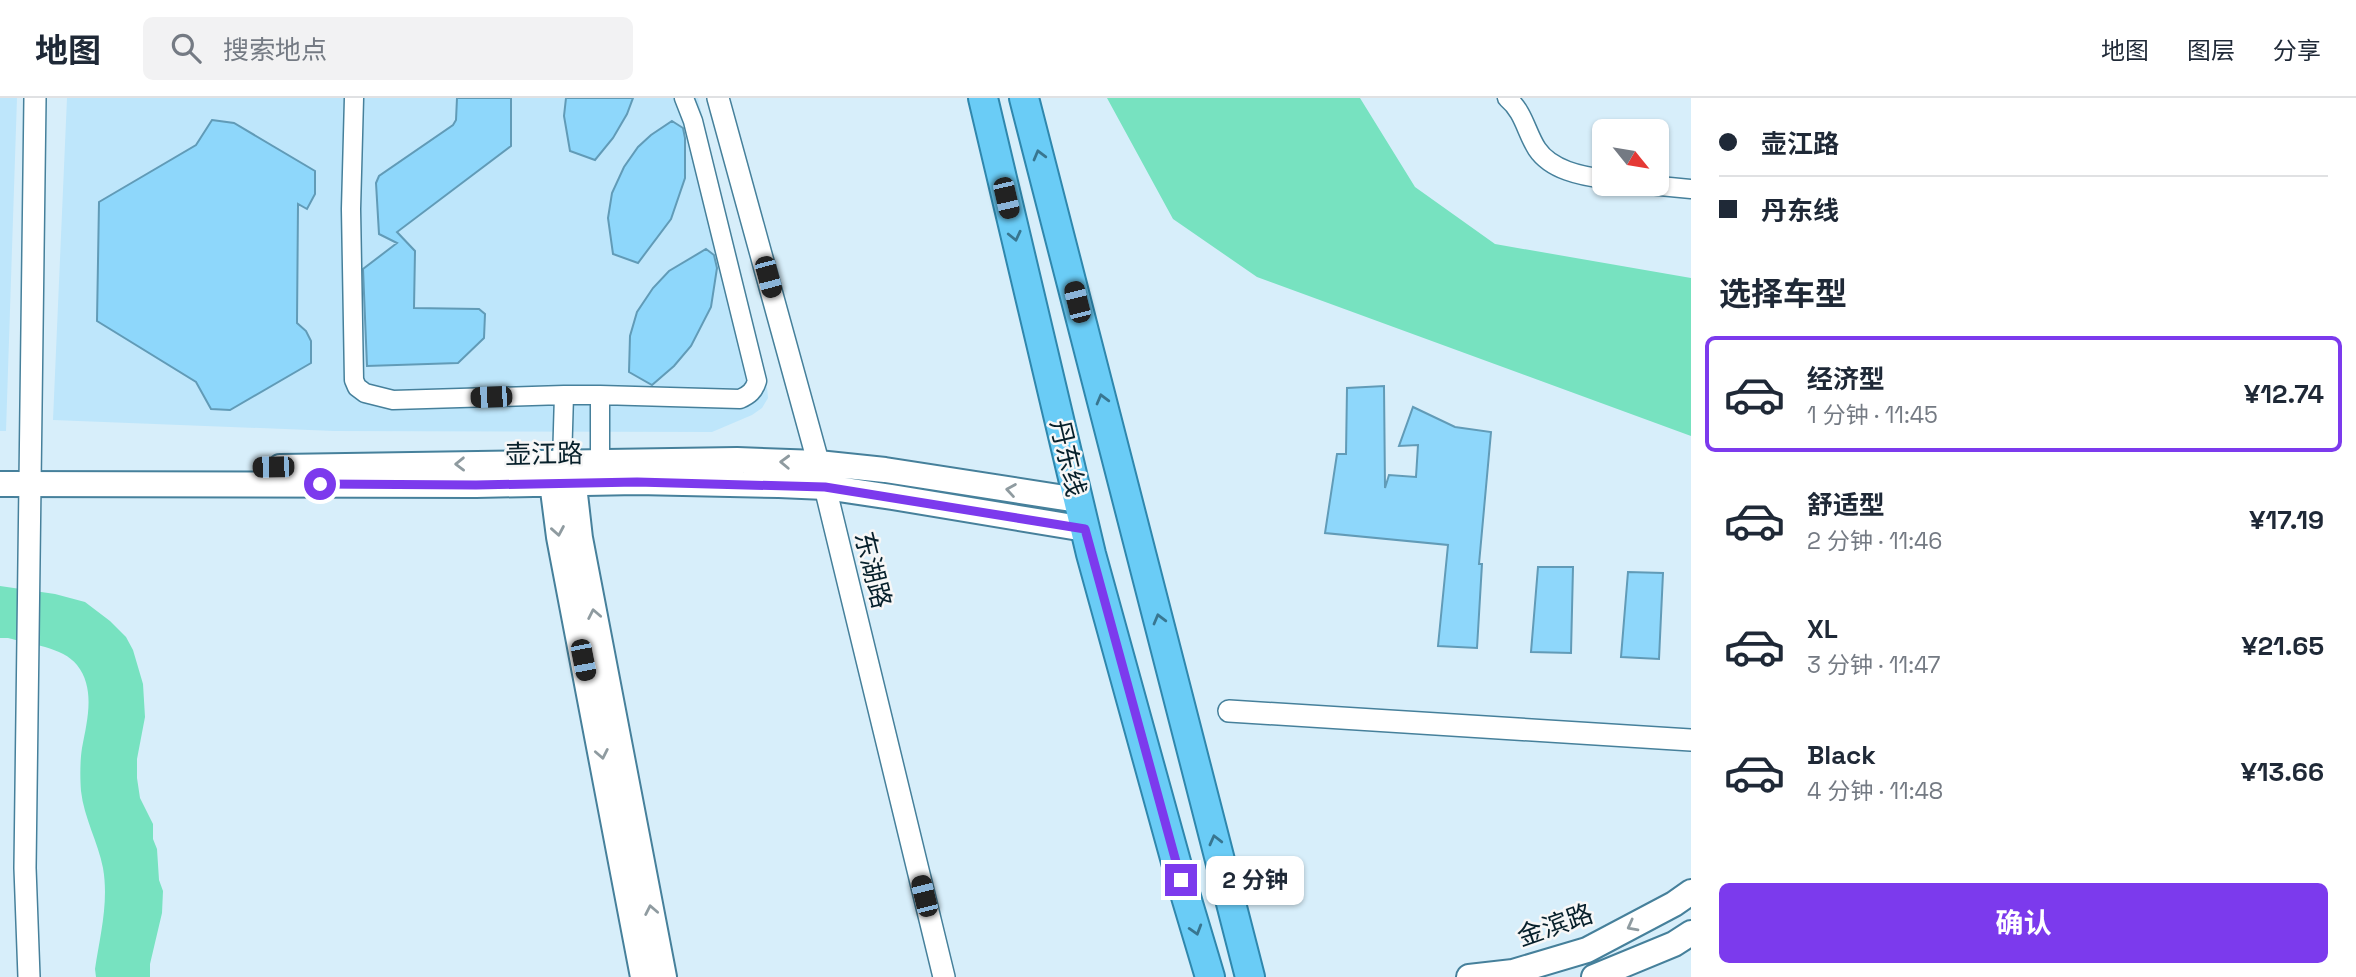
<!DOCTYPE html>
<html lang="zh">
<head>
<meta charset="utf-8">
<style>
	body { margin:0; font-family:"Space Grotesk","Noto Sans SC",sans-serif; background:#f2f2f3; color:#1f2937; height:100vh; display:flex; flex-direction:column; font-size:26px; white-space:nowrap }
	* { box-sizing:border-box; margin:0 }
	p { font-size:23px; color:#747a83 }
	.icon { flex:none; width:38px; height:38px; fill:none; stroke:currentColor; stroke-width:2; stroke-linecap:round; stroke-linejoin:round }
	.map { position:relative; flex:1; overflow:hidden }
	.side { display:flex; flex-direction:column; background:#fff; width:665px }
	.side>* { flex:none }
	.hud { display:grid; align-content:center; height:154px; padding:0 28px; background:#fff }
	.needle { width:46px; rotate:120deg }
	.controls { position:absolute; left:1592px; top:21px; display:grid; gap:14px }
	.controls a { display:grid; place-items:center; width:77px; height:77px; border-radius:10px; background:#fff; box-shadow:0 2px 5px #0004; font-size:35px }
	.end { position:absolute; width:32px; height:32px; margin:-16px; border:9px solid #7c3aed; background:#fff; box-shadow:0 0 0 4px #fff }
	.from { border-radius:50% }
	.bubble { position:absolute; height:49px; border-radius:10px; background:#fff; box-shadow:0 2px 5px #0004; font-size:23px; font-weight:700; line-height:49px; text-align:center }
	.car { position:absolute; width:21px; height:42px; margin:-21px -10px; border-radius:9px; box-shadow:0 0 5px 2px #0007; background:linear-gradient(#222 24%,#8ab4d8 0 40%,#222 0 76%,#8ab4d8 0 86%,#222 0) }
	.hud b { display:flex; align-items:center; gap:24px; height:66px; font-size:26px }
	.hud b+b { border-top:2px solid #e0e1e3 }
	.hud i { width:18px; height:18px; background:#1f2937 }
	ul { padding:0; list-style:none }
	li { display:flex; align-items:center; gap:21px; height:116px; margin:0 14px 10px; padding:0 14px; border:4px solid transparent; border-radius:10px }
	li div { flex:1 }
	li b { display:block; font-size:26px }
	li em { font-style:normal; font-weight:700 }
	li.active { border-color:#7c3aed }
	li>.icon { width:63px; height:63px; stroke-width:1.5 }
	h2 { padding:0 28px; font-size:32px; line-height:84px }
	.cta { display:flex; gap:14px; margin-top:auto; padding:14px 28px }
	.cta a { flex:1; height:80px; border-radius:10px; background:#7c3aed; color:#fff; font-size:28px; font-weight:700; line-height:80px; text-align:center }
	header { display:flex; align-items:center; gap:42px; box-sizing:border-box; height:98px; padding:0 35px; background:#fff; border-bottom:2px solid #e0e1e3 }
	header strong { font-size:33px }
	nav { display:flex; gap:38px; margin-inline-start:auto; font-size:24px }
	.search { width:490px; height:63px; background:#f2f2f3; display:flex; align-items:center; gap:18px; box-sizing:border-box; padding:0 24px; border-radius:10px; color:#747a83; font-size:26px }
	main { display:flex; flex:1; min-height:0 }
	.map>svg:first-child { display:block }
	.built { fill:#bee6fb }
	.water { fill:#77e2c0 }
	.building { fill:#8ed7fb; stroke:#619bb7; stroke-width:2 }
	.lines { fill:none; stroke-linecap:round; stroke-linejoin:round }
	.minor-casing { stroke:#46809b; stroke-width:21 }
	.tertiary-casing { stroke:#46809b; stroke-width:24 }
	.secondary-casing { stroke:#46809b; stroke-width:28 }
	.trunk-casing { stroke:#2f87ad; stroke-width:32 }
	.minor { stroke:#fff; stroke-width:18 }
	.tertiary { stroke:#fff; stroke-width:21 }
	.secondary { stroke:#fff; stroke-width:24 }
	.trunk { stroke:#6accf6; stroke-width:28 }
	.oneway { stroke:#387690 }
	.oneway2 { stroke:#8f9ba0 }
	.route { stroke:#7c3aed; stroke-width:9 }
	.labels { text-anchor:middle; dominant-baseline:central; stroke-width:5; stroke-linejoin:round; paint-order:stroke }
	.street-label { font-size:26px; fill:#07202b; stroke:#f7f7f7 }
</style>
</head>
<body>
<header>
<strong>地图</strong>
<div class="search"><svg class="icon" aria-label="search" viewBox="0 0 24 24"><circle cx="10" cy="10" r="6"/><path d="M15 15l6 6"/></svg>搜索地点</div>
<nav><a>地图</a><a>图层</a><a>分享</a></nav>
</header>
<main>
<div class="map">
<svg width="1691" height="879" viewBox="0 0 1691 879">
	<rect width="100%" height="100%" fill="#d7eefa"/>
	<path class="built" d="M0,0h17l-11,333h-6z
		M67,0h631l69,289 1,11 -6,10 -10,7 -40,17 -378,-1 -281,-11z"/>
	<path class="water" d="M1107,0h253l55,89 80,57 196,34v158l-434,-159 -84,-58z
		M0,488l55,8 30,8 25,19 16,16 7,13 10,34 2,33 -8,42v19l3,20 13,26v15l4,10 2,31 4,11 -1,22 -12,51v13h-54l-1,-8c5,-33 14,-67 8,-101 -5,-26 -19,-50 -22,-77 -1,-13 -1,-31 1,-43 5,-27 14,-59 -5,-83 -14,-18 -48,-21 -69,-27h-8z"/>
	<path class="building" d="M457,0h54v48l-114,86 18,19 -1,57 65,1 6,5 -1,24 -26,25 -91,3 -4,-97 34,-26 -18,-9 -3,-51 3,-7 74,-51 3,-5z
		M566,0h67l-6,16 -14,24 -18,22 -25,-9 -6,-35z
		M212,22l22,3 81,48v23l-8,15 -9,-5 -1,119 9,8 5,10v22l-81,47 -19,-1 -15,-27 -99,-61 2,-119 97,-57z
		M672,23l11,7 2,10v40l-14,41 -33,44 -25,-9 -5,-36 4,-25 12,-26 14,-20 13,-12z
		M706,151l8,6 3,13 -6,39 -20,39 -17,20 -22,19 -23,-13 1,-36 7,-24 16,-24 16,-17z
		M1384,288l1,102 4,-13 27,2 2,-32 -19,1 14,-39 42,20 36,5 -12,132h3l-5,84 -39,-2 10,-101 -123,-12 12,-79h9l1,-66z
		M1538,469h35l-2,86 -40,-1z
		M1628,474l35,1 -4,86 -38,-2z"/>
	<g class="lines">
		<defs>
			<path id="minor" d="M354,0l-3,111 3,171 3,7 8,6 28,7 171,-5
				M1507,0c17,14 19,34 30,51 14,21 44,27 68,30
				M1639,86l52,5
				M600,297l140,4c9,-4 14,-8 17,-18l-64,-260 -9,-23
				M562,364l2,-67h36v67"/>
			<path id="tertiary" d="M718,0l107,389 119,490
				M1229,613l462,29
				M29,879l-4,-109 10,-770"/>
			<path id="secondary" d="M280,369l457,-7 81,3 67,7 193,30
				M550,369l9,70 84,440
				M572,370l8,70 84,439
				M0,386l476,1 161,-3 142,3 46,2 67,10 193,32
				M1469,879l44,-5 74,-22 87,-46 17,-12
				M1594,879l80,-33 17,-11"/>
			<path id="trunk" d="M983,0l108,456 90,326 29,97
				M1024,0l226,879"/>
		</defs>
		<use href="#minor" class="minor-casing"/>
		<use href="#tertiary" class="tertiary-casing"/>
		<use href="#secondary" class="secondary-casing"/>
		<use href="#trunk" class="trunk-casing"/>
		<use href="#minor" class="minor"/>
		<use href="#tertiary" class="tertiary"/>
		<use href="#secondary" class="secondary"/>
		<use href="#trunk" class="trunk"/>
	</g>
	<defs><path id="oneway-chevron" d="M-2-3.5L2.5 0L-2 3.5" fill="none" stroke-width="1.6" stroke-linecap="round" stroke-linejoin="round" transform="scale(1.75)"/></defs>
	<g class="oneway">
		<use href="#oneway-chevron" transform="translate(1039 57) rotate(-105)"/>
		<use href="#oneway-chevron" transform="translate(1015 138) rotate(77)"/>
		<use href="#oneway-chevron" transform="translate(1102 301) rotate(-105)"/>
		<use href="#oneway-chevron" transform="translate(1159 521) rotate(-105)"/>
		<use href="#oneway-chevron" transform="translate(1215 742) rotate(-104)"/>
		<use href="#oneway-chevron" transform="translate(1196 832) rotate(73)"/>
	</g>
	<g class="oneway2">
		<use href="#oneway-chevron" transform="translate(785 364) rotate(-178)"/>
		<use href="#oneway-chevron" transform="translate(460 366) rotate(179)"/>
		<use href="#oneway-chevron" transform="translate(1011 392) rotate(-171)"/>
		<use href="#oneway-chevron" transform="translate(558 433) rotate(80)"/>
		<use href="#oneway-chevron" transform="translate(594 516) rotate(-101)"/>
		<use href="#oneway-chevron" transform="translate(602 656) rotate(79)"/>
		<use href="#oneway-chevron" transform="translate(651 812) rotate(-101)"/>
		<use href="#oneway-chevron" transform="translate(1632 828) rotate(152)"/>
	</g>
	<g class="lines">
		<path class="route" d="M320,386l156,1 161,-3 188,5 260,42 96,351"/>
	</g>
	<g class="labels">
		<g class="street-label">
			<text transform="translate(544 356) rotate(-1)">壶江路</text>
			<text transform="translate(1068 360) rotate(77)">丹东线</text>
			<text transform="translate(873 472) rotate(76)">东湖路</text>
			<text transform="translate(1555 827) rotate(-19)">金滨路</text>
		</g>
	</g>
</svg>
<div class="controls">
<a><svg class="needle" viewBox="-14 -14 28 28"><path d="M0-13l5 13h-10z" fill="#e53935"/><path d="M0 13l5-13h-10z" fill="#747a83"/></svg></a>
</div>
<i class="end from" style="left:320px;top:386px"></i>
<i class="end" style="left:1181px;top:782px"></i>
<div class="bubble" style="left:1206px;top:758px;width:98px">2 分钟</div>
<i class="car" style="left:1006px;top:100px;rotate:167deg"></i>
<i class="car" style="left:768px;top:179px;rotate:165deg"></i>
<i class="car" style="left:1077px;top:204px;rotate:346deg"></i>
<i class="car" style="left:491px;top:299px;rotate:268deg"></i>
<i class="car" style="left:273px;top:369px;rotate:269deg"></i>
<i class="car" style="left:583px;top:562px;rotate:169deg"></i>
<i class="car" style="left:924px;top:798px;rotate:346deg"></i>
</div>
<section class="side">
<div class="hud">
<b><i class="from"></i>壶江路</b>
<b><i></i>丹东线</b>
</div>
<h2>选择车型</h2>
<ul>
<li class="active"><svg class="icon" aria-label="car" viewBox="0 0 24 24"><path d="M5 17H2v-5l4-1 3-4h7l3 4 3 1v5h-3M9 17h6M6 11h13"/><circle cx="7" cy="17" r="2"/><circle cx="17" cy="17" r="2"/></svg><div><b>经济型</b><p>1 分钟 · 11:45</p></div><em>¥12.74</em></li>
<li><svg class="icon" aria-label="car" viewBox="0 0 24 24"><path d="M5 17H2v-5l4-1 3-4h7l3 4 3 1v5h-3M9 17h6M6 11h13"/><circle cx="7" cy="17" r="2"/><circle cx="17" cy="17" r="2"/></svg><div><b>舒适型</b><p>2 分钟 · 11:46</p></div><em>¥17.19</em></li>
<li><svg class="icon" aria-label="car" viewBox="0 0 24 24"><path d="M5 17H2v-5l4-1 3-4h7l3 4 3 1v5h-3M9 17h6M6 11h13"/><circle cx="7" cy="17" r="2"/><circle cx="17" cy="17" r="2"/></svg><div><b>XL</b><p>3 分钟 · 11:47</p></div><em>¥21.65</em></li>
<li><svg class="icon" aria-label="car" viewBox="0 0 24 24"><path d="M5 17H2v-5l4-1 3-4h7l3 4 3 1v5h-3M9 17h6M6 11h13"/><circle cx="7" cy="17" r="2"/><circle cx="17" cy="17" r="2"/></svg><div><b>Black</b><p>4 分钟 · 11:48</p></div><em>¥13.66</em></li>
</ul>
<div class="cta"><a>确认</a></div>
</section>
</main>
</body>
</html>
